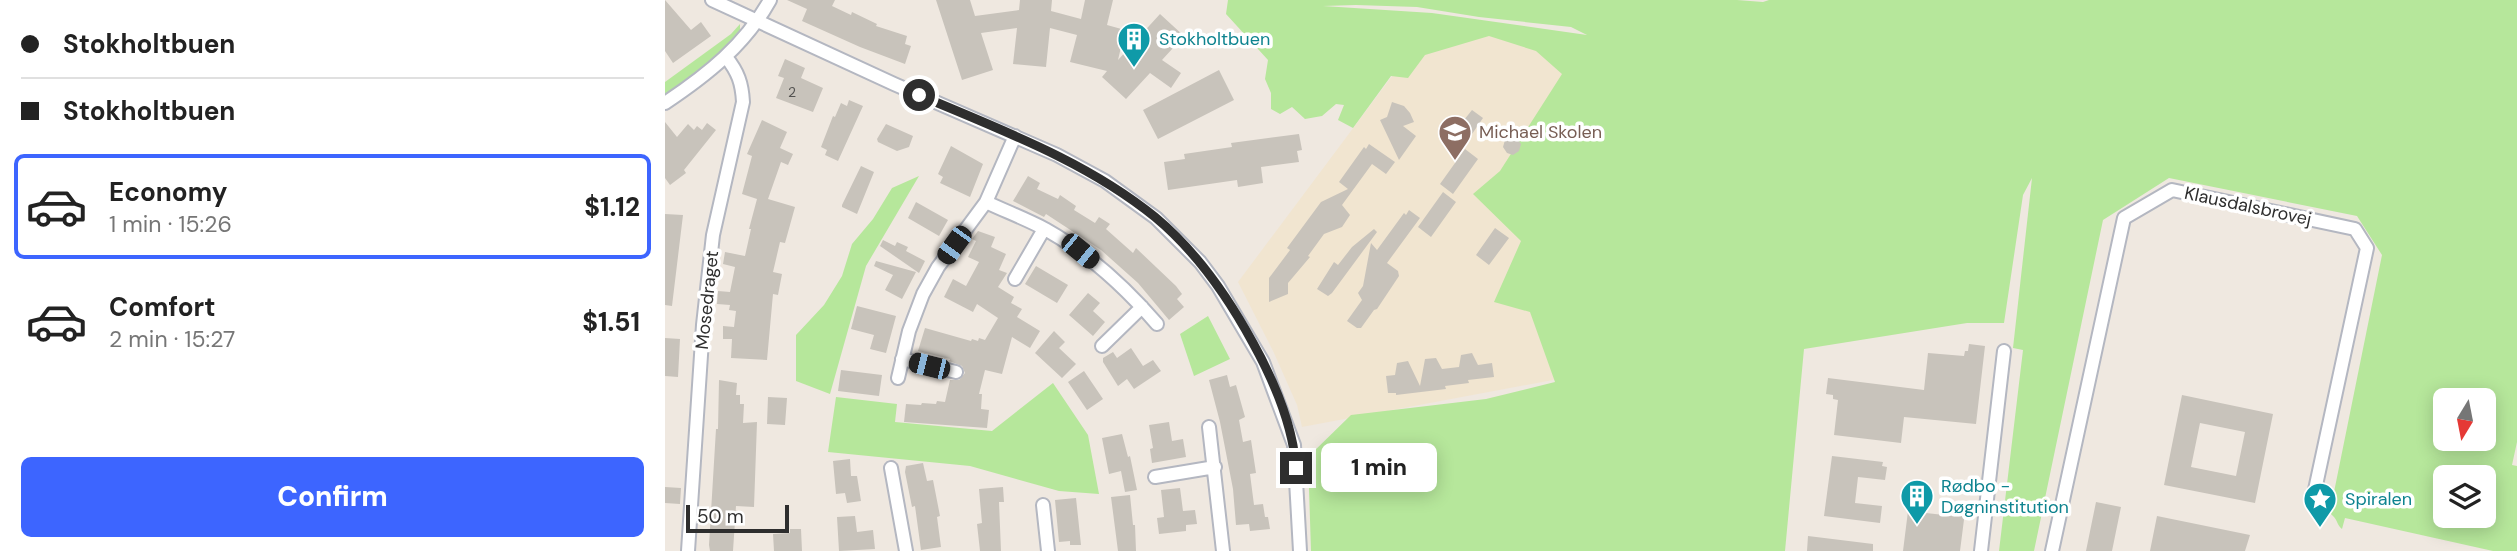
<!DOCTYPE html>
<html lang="en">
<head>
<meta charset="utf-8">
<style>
	body { margin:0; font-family:"DM Sans",sans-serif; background:#f6f6f6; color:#222; height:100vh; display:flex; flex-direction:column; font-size:26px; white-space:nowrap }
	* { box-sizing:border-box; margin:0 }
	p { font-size:23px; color:#767676 }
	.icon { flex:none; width:38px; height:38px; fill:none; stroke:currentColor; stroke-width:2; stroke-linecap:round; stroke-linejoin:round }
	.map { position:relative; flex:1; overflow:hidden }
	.panel { display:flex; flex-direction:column; background:#fff; width:665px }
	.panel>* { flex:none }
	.banner { display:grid; align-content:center; height:154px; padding:0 21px; background:#fff }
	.needle { width:46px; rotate:190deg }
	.tools { position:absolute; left:1768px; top:388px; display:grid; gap:14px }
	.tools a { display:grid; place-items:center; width:63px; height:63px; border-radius:10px; background:#fff; box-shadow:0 4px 18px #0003; font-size:35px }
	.scale { position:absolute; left:21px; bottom:18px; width:103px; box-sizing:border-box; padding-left:7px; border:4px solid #2e2e2e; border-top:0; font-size:19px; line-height:24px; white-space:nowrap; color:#2e2e2e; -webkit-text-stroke:5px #fff; paint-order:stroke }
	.end { position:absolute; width:32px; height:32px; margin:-16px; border:9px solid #2e2e2e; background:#fff; box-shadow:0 0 0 4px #fff }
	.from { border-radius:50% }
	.bubble { position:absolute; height:49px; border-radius:10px; background:#fff; box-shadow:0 4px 18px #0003; font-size:23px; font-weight:800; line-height:49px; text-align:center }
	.car { position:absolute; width:21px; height:42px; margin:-21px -10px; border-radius:9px; box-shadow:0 0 5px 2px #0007; background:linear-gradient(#222 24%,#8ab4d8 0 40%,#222 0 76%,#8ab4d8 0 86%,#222 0) }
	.banner b { display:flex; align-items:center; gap:24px; height:66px; font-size:26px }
	.banner b+b { border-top:2px solid #e0e0e0 }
	.banner i { width:18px; height:18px; background:#222 }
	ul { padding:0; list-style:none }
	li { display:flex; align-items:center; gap:21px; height:105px; margin:0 14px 10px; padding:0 7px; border:4px solid transparent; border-radius:10px }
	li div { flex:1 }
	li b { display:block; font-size:26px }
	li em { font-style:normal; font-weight:800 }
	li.on { border-color:#3d65ff }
	li>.icon { width:63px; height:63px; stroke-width:1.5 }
	.button { display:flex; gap:14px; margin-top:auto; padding:14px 21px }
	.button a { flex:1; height:80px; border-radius:10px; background:#3d65ff; color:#fff; font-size:28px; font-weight:800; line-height:80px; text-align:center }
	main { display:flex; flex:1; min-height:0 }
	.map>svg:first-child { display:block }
	.education { fill:#f1e5d0 }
	.green { fill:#b6e79b; fill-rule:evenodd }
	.building { fill:#c8c3bb; fill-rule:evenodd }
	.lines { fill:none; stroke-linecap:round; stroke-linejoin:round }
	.street-casing { stroke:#b4b7c1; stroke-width:16 }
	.street { stroke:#fff; stroke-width:12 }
	.route { stroke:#2e2e2e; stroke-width:9 }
	.labels { text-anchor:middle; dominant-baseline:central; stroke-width:7; stroke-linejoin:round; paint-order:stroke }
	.number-label { font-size:14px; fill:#545351 }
	.culture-label { font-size:18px; fill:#0d838f; stroke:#fff; text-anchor:start }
	.education-label { font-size:18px; fill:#785e54; stroke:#fff; text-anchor:start }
	.street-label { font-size:18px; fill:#2e2e2e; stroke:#fff }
</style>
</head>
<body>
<main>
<section class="panel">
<div class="banner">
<b><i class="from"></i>Stokholtbuen</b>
<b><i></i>Stokholtbuen</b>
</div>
<ul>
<li class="on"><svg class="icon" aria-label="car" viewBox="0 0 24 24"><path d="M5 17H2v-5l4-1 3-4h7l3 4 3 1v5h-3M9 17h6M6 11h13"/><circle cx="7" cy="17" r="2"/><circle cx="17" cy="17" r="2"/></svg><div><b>Economy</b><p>1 min · 15:26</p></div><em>$1.12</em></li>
<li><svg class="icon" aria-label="car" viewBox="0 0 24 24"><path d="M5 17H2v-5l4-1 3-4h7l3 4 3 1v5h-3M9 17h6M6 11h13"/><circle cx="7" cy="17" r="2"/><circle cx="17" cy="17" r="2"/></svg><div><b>Comfort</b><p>2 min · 15:27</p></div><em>$1.51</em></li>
</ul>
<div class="button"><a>Confirm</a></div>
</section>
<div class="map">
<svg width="1852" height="551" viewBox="0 0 1852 551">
	<rect width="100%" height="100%" fill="#efe8e0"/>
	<path class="education" d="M763,28l169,14 -39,337 -256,48 -5,-22 -23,-52 -36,-71z"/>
	<path class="green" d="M563,0h509l26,2 6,-2h748v442l-5,23 5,1v85h-24l-148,-33 -3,11c-5,-4 -4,-8 -9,-13 -5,-5 -11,-8 -15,-14l2,-13 14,3 48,-237 -25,-39 -188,-38 -66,42 -69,331h-35l24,-201 -10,-2 19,-170 -9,17 -19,128h-37l-163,26 -19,202h-474l-3,-94 43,-42 135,-16 69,-17 -25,-70 -36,-10 27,-61 -48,-47 27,-23 62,-97 -26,-23 -47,-15 -64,19 -17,23 -17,-2 -38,52 -15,-8 6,-15 -8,-1 -14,12 -17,3 -13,-12 -12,7 -9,-5v-16l-6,-14 3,-19 -42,-46zM691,5l61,2 62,10 92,10 16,8 -155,-22 -109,-7zM1780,401h38v38h-38zM1780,478h38v38h-38z
		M75,24v6l-29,32 -46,34v-14l66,-48z
		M254,176l-53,90 -36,128 -34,-13v-46l28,-30 18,-29 10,-32 21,-25 19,-31z
		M543,316l22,43 -36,17 -14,-42z
		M388,383l35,52 11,59 -40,-3 -89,-25 -142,-14 8,-55 61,7 -2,18 97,9z"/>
	<path class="building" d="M0,0l26,30 10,-8 10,14 -38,27 -8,-12z
		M122,0h48l-3,6 19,9 1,-3 25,12 -1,2 31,10 -2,8 6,2 -6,18 -45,-17 -58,-26 5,-12z
		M271,0h34l5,16 44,-6 1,-10h32l-1,11 30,8 4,-19h28l-6,25 18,5 -7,30 42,-46 24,22 -22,24 19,13 -10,15 -21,-15 -24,26 -24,-22 5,-6 -37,-9 7,-27 -27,-7 -4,39 -33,-3 4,-36 -36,5 12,37 -31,10z
		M120,59l20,9 -4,10 22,10 -10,24 -37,-14 8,-20 -6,-2z
		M554,70l15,30 -76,39 -15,-29z
		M184,100l14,6 -25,55 -13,-6 2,-5 -6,-3 12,-31 2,1 6,-14 6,3z
		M727,102l12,4 6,7 4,9 -11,4 13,10 -17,24 -19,-40 7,-3z
		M807,110l11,8 -22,32 -13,-10z
		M97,120l25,12 -7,16 13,6 -5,11 -7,-3 -13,37 27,8 -10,36 -5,-1 -7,30 9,2 -4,21 -5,-1 -6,66 -36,-2 1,-19h-9v-13l11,1 2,-16 -7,-1 1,-5 -13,-1 1,-13 12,1 5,-25 -12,-3 2,-12 20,4 6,-27h-2l8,-30 -15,-5 10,-38 -5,-2z
		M0,122l12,15 11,-13 6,6 3,-4 5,4 5,-7 9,7 -32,40 2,3 -16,12 -5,-7z
		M221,124l27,12 -4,11 -12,4 -19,-9 -1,-3z
		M862,128l-8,13 2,3 -2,7 -6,4 -6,-2 -4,-6 2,-7z
		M634,134l3,16 -5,1 2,11 -38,5 2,16 -25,4 -1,-7 -69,10 -4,-28 21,-3 -1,-5 48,-7 -1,-4z
		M704,144l26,18 -9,12 -14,-10 -30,41 8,10 -8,12 -18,7 -16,22 2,1 -22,26v11l-19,8v-24l21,-28 -3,-2 34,-46 27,-13 -9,-7 25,-35 2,2z
		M286,146l32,18 -13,33 -30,-14 3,-6 -5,-3z
		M800,149l13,10 -25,35 -13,-10z
		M196,166l13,6 -17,42 -15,-7v-2z
		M363,176l12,7 -3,6 21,10 2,-4 16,11 -2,4 21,13 4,-6 11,7 -4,5 27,24 3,-5 40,38 6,8 -5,5 7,8 -15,13 -31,-37 -37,-33 -55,-36 -2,3 -31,-16z
		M778,192l13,10 -25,35 -13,-10z
		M251,202l32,18 -9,16 -31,-18z
		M744,210l11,8 -33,45 11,8 1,5 -22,33 -3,1 -13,18h-4l-10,-7 15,-21 -4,-7 5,-7 8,-43 6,7 27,-37 2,2z
		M0,214l18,1 -11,91 -7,-1z
		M830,228l14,10 -20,27 -13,-10z
		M709,229l3,3 -45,61 -4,3 -11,-7 17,-27 4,3 14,-18z
		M313,231l17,6 -4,10 15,7 -7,16 8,3 -9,14 16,10 -3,6 11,6 -5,8 23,14 -10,17 -18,-11 -10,37 -17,-4 -6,24h3l-1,15 8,1 -2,18 -83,-6 2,-18 15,1 1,-2 14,1 1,-3 8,1 5,-22h9l6,-7 -3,-7 -13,-5 1,-2 -32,-8 7,-23 46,13 1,-2 6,2 1,-3 6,2 13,-22 -21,-14 -4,8 -29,-15 9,-18 13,7 13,-24 -11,-5 8,-16 -4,-2z
		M218,240l12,6 2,-4 11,5 -2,4 19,10 -6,12 -39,-27z
		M211,261l40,11 -14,27 -17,-9 8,-15 -19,-9z
		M371,266l32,19 -11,18 -32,-19z
		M423,293l12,10 -7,8 12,11 -12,14 -24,-21z
		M192,306l39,10 -10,37 -16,-4 4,-14 -23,-6z
		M389,331l11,11 -6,6 17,16 -14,14 -27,-25z
		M0,338l15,1 -2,38 -13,-1z
		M1304,344l16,2 -9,78 -72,-7 -3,26 -67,-8 4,-35 -5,-1v-4l-7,-1 2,-16 96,12 4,-37 36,3 1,-5h3z
		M466,348l12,18 10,-6 8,11 -27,18 -7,-10 -9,7 -15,-24v-4l10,-6 4,6z
		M807,353l6,12 14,-2 2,14 -26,3 1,3 -24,3 1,3 -50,6v-2h-8l-2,-17 9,-1 2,-12 11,-2 12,25 5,-27 11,-1 6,11 17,-2 2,-12z
		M176,370l41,5 -3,21 -41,-5z
		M419,371l19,28 -16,11 -19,-28z
		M562,375l3,12 6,-2 9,32 -6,3 4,22 8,-2 5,33 -6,1 4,31 9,-1 2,13h3l2,12 -20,2 -1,-7 -13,1 -3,-36 -13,-67 -11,-42z
		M54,380l18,3 -1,12h4v9h4l-1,19 14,-1 -3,85 -18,-1 -3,45h-23l-1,-6 7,-116h2z
		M1517,395l91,19 -18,89 -91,-18zM1535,423l45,9 -9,44 -45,-9z
		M103,397l19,1 -2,27 -18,-1z
		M504,422l3,19 11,-2 3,18 -34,6 -2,-14 3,-1 -4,-23z
		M457,434l6,23 2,-1 7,34 -12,2 -4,-21 -12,3 -7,-36z
		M1167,456l51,6 -1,4 5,1 -2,13 -27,-3 -3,26 27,3 -2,17 -56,-7z
		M185,459l1,17h6l4,25 -14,2 -2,-10 -9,1 -3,-33z
		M258,463l4,18 6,-1 7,36 -3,1 4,30 -20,3 -6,-44 -3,1 -7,-35 1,-6z
		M0,487l16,1 -1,16 -15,-1z
		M338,487l1,15h-5l2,49h-21l-3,-27 5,-1 -3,-34z
		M515,488l3,23 12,-1 2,14 -11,1v6l-27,3 -2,-16 7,-1 -3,-27z
		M465,495l3,30h2l1,26h-18l-7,-54z
		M411,498l5,47h-11v-4l-11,1 -4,-42z
		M1285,502l16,2 -6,47h-57l5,-40 36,4 1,-6h4z
		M1431,502l25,5 -9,44h-26z
		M190,516l2,16 16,-2 2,19 -36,2 -2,-34z
		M1492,516l93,19 -5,16h-95z
		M125,529h11l1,22h-28l-1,-17 17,-1z
		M1143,536l65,8v7h-66z"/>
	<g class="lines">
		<defs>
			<path id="street" d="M47,0l182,84 163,71 48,26 51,37 44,44 18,24 45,76 31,83 6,106
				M0,103c42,-28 80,-58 105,-103
				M321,202c19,9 40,17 59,27 43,24 80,58 112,95
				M350,279l29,-50
				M437,346l40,-39
				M237,359l54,13
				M233,378l11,-47 14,-37 15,-27 48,-65 29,-66
				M544,427l14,124
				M226,468l15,83
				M490,477l60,-10
				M378,505l5,46
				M23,551l15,-226 10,-90 30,-133c-1,-19 -5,-30 -17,-45
				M1316,551l23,-200
				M1387,551l72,-333 48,-28 183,39 12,19 -54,251"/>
		</defs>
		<use href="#street" class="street-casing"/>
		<use href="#street" class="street"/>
	</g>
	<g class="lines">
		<path class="route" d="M254,95c82,35 167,66 236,122 41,34 73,80 98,126 21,38 40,82 43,125"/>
	</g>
	<defs>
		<symbol id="building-pin" viewBox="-11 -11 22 30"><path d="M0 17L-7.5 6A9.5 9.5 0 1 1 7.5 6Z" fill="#0f9aa8" stroke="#fff"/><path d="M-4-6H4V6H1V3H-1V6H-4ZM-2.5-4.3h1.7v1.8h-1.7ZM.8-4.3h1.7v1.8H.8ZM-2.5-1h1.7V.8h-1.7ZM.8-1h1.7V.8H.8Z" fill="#fff"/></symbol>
		<symbol id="school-pin" viewBox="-11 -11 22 30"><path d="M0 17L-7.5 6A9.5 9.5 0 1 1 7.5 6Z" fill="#8d6e63" stroke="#fff"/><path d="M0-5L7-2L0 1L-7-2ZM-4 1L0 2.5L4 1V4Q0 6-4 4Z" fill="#fff"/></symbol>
		<symbol id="sight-pin" viewBox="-11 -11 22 30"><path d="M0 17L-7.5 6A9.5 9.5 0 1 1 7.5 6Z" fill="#0f9aa8" stroke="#fff"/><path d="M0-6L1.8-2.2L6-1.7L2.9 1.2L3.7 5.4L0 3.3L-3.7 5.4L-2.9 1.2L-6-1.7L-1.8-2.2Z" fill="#fff"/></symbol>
	</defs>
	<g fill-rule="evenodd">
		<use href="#building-pin" x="450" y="20" width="38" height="52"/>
		<use href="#school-pin" x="771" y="113" width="38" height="52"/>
		<use href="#building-pin" x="1233" y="477" width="38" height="52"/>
		<use href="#sight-pin" x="1636" y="480" width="38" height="52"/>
	</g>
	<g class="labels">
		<g class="number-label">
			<text x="127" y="92">2</text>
		</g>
		<g class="culture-label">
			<text x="494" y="39">Stokholtbuen</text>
			<text x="1276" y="486">Rødbo -<tspan x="1276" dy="21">Døgninstitution</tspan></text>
			<text x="1680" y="499">Spiralen</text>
		</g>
		<g class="education-label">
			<text x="814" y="132">Michael Skolen</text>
		</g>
		<g class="street-label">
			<text transform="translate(1583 206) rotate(12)">Klausdalsbrovej</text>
			<text transform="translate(42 300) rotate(-84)">Mosedraget</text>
		</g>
	</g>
</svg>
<div class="tools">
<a><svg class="needle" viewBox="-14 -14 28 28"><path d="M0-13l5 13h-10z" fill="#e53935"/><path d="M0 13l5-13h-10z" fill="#767676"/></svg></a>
<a><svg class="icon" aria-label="layers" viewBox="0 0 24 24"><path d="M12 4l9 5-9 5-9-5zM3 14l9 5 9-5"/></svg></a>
</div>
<div class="scale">50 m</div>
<i class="end from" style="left:254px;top:95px"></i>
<i class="end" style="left:631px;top:468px"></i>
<div class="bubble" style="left:656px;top:443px;width:116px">1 min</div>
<i class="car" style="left:289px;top:245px;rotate:216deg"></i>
<i class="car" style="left:415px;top:251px;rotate:129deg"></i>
<i class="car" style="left:264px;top:366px;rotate:284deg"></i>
</div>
</main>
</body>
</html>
